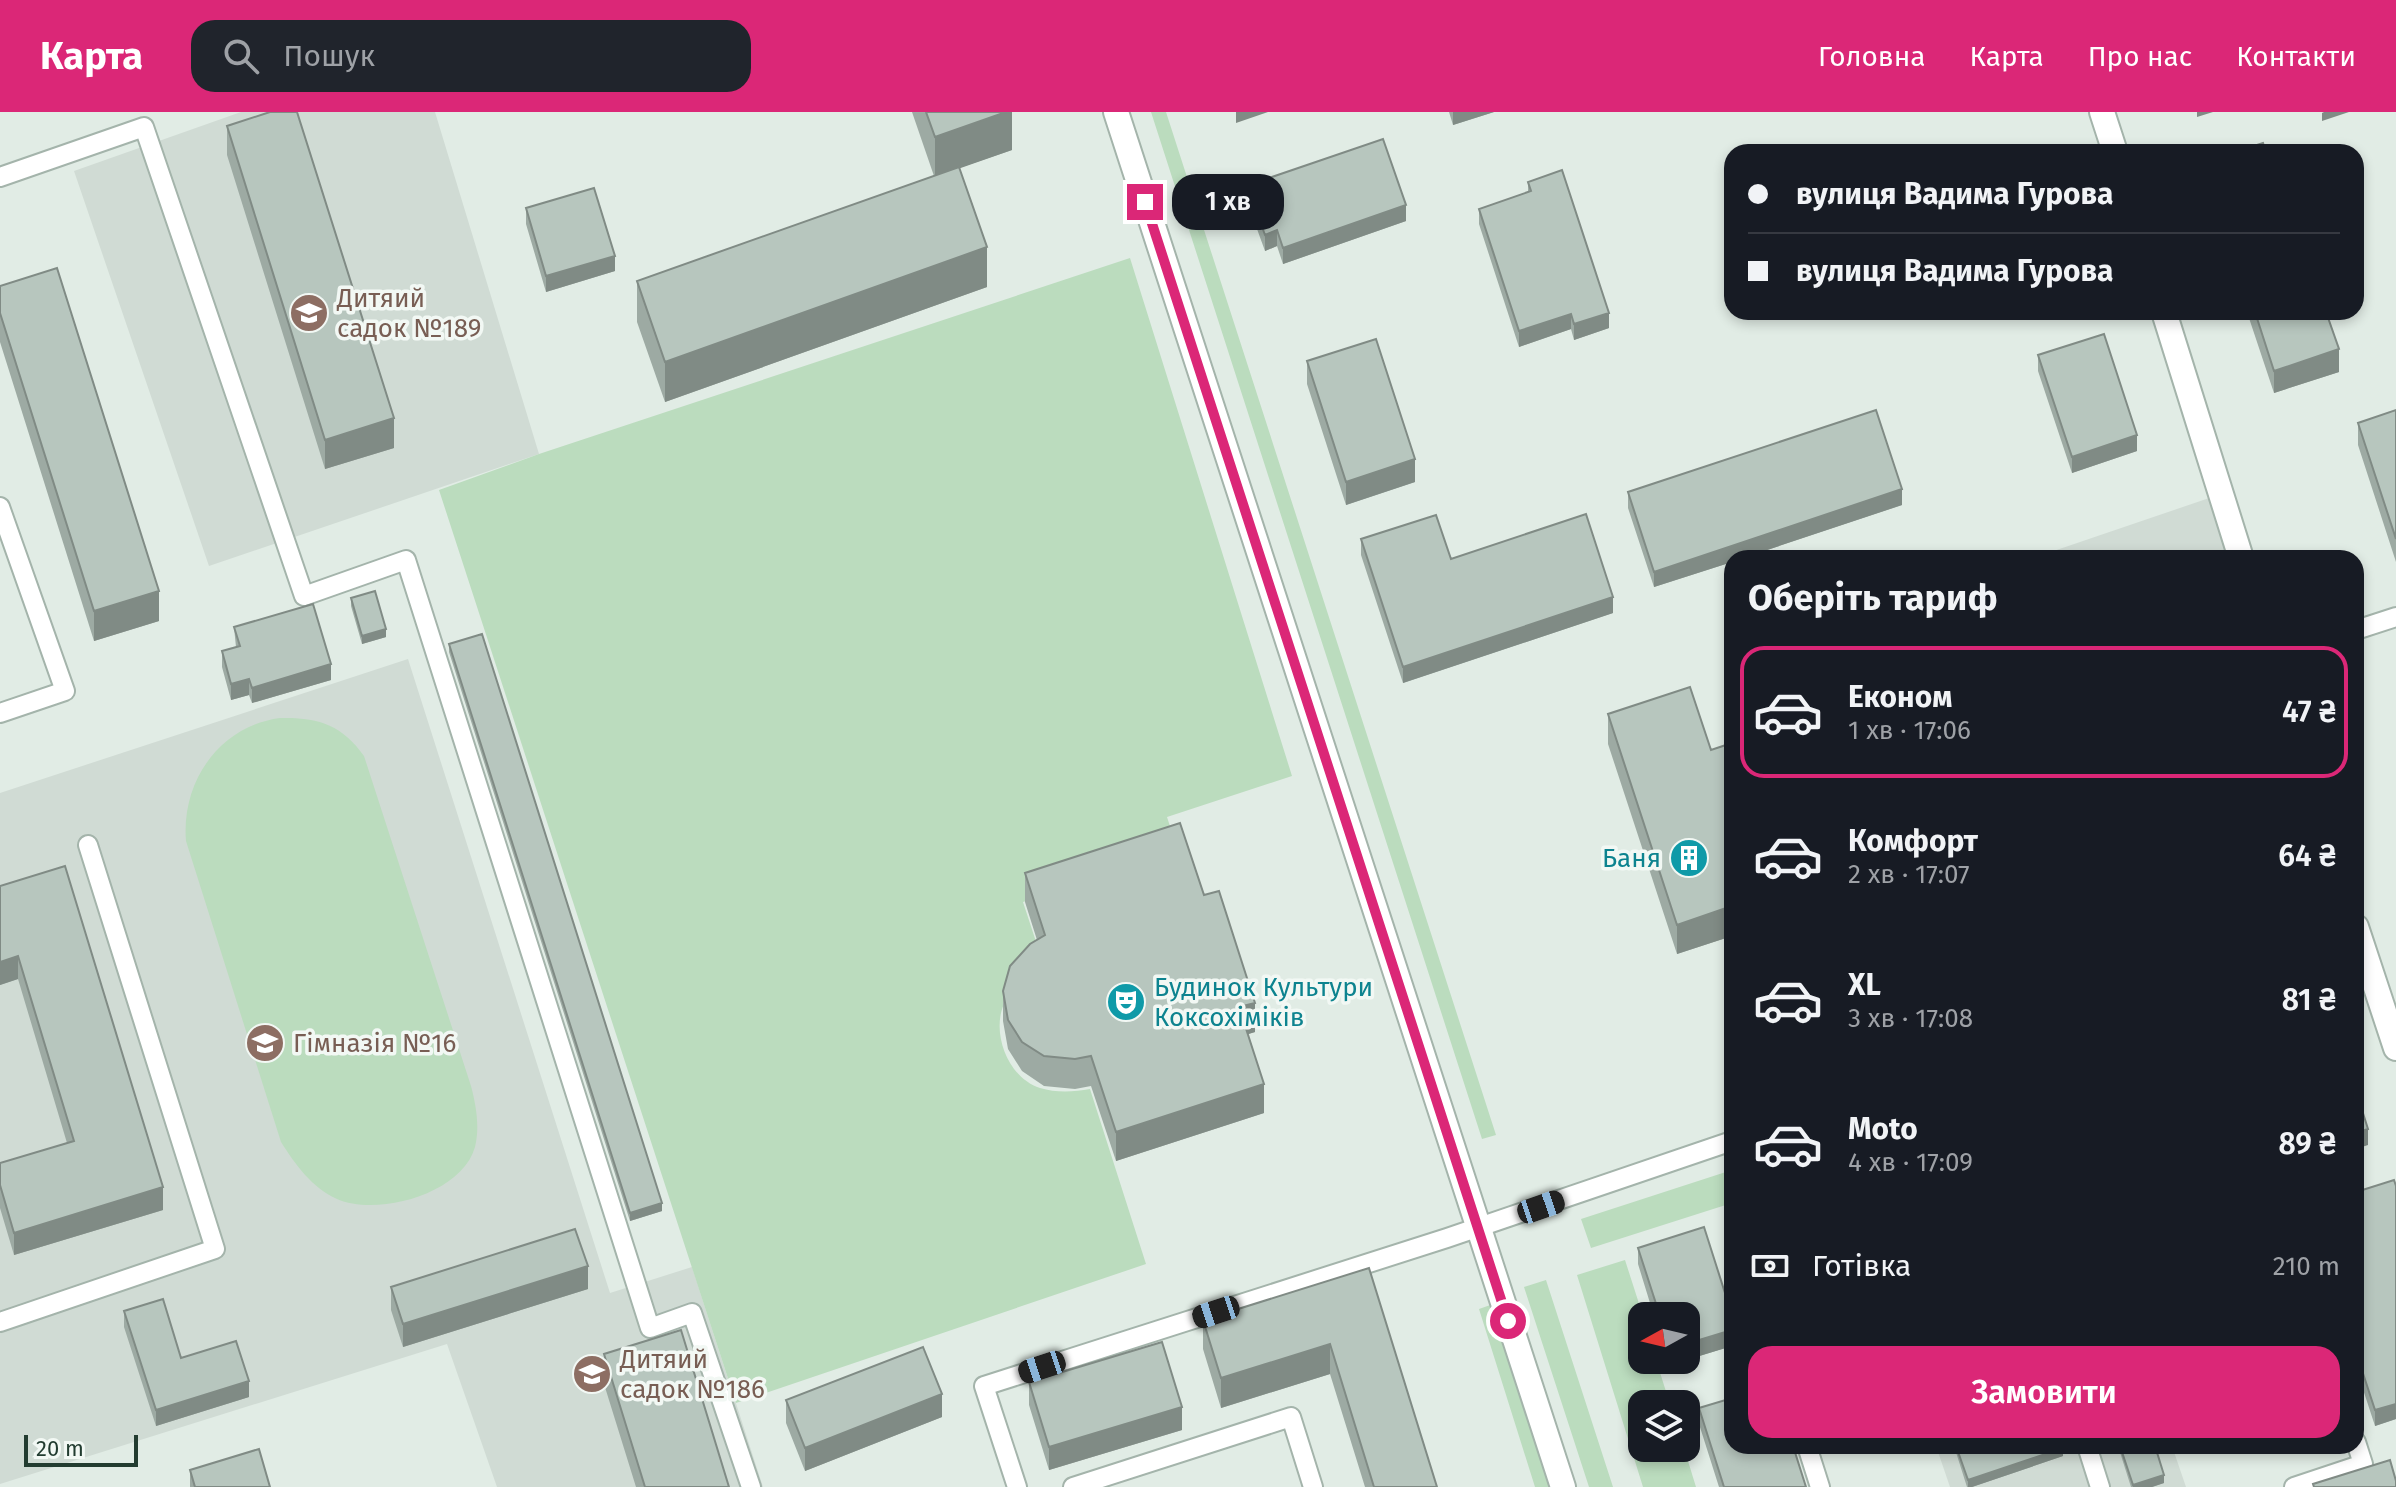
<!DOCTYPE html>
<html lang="uk">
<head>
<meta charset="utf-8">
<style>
	body { margin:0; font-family:"Fira Sans",sans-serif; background:#20242c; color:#f1f3f6; height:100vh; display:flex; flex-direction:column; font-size:30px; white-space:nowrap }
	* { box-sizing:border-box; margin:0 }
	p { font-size:26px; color:#9ea1a6 }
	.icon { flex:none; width:44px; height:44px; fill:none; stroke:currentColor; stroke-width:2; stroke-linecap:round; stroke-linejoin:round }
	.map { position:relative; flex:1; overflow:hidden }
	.panel { position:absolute; left:1724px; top:438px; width:640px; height:904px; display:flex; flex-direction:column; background:#171b24; border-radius:24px; box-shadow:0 4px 12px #0003 }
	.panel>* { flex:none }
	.guide { position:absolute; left:1724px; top:32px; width:640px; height:176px; border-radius:24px; box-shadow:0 4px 12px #0003; display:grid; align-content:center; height:176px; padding:0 24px; background:#171b24 }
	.needle { width:52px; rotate:262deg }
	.buttons { position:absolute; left:1628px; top:1190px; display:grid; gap:16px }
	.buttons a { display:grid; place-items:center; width:72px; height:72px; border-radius:16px; background:#171b24; box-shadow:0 4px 12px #0003; font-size:40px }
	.scale { position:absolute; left:24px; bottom:20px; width:114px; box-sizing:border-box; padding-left:8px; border:4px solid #223c30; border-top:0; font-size:22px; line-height:28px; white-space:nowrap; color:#223c30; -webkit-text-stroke:6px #f2f8f4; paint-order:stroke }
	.end { position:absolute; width:36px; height:36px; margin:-18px; border:10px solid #db2777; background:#fff; box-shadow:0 0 0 4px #fff }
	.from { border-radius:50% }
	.bubble { position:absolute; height:56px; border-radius:24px; background:#171b24; box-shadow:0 4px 12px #0003; font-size:26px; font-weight:600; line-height:56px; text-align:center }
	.car { position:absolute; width:24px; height:48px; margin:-24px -12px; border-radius:10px; box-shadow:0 0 6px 2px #0007; background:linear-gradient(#222 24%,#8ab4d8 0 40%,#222 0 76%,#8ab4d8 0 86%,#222 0) }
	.guide b { display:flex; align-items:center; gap:28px; height:76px; font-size:30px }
	.guide b+b { border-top:2px solid #363941 }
	.guide i { width:20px; height:20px; background:#f1f3f6 }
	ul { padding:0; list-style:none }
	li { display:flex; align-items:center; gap:24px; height:132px; margin:0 16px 12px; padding:0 8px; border:4px solid transparent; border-radius:24px }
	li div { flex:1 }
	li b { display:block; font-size:30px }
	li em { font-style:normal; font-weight:600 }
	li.current { border-color:#db2777 }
	li>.icon { width:72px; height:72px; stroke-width:1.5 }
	h2 { padding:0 24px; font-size:36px; line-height:96px }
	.pay { display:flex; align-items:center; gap:20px; height:88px; padding:0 24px; font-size:30px }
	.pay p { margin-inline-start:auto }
	.primary-button { display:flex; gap:16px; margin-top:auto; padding:16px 24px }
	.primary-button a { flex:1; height:92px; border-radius:24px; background:#db2777; color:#fff; font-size:32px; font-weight:600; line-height:92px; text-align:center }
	header { display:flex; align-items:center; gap:48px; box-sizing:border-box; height:112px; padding:0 40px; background:#db2777; color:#fff }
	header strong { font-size:38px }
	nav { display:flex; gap:44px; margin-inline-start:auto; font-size:28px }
	.search { width:560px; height:72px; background:#20242c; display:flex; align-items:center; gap:20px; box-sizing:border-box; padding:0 28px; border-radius:24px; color:#9ea1a6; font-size:30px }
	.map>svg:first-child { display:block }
	.built { fill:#d0dbd4 }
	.green { fill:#bbdcbe }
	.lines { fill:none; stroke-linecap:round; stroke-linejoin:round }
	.service-casing { stroke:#a4b4ab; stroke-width:22 }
	.minor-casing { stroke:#a4b4ab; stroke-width:28 }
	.tertiary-casing { stroke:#a4b4ab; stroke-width:28 }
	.service { stroke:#fff; stroke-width:18 }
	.minor { stroke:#fff; stroke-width:24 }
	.tertiary { stroke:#fff; stroke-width:24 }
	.wall { fill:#9daaa3 }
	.shaded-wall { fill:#808b85 }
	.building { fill:#b7c6be; stroke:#808b85; stroke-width:2 }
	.route { stroke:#db2777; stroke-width:10 }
	.labels { text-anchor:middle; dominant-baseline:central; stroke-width:7; stroke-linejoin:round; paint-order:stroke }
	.education-label { font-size:26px; fill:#785e54; stroke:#f2f8f4; text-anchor:start }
	.culture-label { font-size:26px; fill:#0d838f; stroke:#f2f8f4; text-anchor:end }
</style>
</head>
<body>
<header>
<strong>Карта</strong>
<div class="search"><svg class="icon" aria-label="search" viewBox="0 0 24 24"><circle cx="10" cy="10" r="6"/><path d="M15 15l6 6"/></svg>Пошук</div>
<nav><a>Головна</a><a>Карта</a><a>Про нас</a><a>Контакти</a></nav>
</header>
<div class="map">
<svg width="2396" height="1375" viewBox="0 0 2396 1375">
	<rect width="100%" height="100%" fill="#e1ece5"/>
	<path class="built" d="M241,0h194l104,342 -330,112 -135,-395z
		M2221,382l20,64h-208z
		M408,547l202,634 82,-26 71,220h-266l-50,-143 -447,140v-691z
		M1936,1334h236l14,41h-236z"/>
	<path class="green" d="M1151,0h15l330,1023 -14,4z
		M1130,146l162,518 -125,41 11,34 -155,51 20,61c-12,12 -33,25 -39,41 -13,29 4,74 36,84 16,5 34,4 50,1l56,175 -410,139 -297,-913 100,-36z
		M280,606c36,-1 62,6 84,38l107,330c5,19 9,41 4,61 -13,47 -98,70 -138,52 -25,-11 -42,-35 -56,-57l-95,-301c-5,-60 34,-115 94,-123z
		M1732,1058v33l-141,45 -10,-29z
		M1625,1148l18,56 -1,44h14l14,44h-28v44h42l12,39h-53l-66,-212z
		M1546,1168l67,207h-24l-65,-200z
		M1496,1191l58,184h-19l-56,-178z"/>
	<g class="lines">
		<defs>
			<path id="service" d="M0,65l144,-50 160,469 102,-36 244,768 42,-15 59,174
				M0,395l65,184 -65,22
				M2356,518l40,-13
				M0,1210l215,-73 -127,-404
				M1807,1334l13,41
				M2087,1334l13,41
				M1017,1375l-33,-101 463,-148 285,-97
				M1073,1375l218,-70 22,70
				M2294,1375l69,-23 -7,-22"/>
			<path id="minor" d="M2102,0l13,40
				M2164,200l77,246
				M2356,815l40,121"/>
			<path id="tertiary" d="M1116,0l447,1375"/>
		</defs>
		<use href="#service" class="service-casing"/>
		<use href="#minor" class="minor-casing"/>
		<use href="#tertiary" class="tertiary-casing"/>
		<use href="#service" class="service"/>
		<use href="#minor" class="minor"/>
		<use href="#tertiary" class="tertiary"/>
	</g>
	<path class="wall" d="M912,0h100v38l-53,18 28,119 -322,115 -28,-80v-41l297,-105z
		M1449,0h45l-41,13z
		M227,14l167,322 -69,21 -98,-314z
		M1260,69l146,40 -123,43 -6,-18 -12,5 -12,-33v-16l8,-2z
		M1528,70l81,146 -35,12 -3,-11 -52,18 -40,-123v-15l49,-17z
		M526,96l89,63 -69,21 -20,-68z
		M0,174l159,335 -65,20 -94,-299z
		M2247,200h79l13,60 -65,21z
		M2038,243l99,96 -65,22 -34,-102z
		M1307,249l108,121 -69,23 -39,-121z
		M2396,298v152l-38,-117v-22z
		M1628,380l274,13 -159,53h-11v4l-78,25 -26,-79z
		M1361,427l90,20 162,54 -210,70 -42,-128z
		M351,486l35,39 -24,7 -11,-38z
		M234,515l97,53 -79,23 -3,-8 -18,5 -9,-33v-16l14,-4z
		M449,532l213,567 -32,10 -181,-569z
		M1608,602l103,36 21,-7v193l-55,18 -69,-210z
		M1025,761l179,22 51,137 -7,2 16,79 -148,48 -25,-75 -16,3 -31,-3 -22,-15 -14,-22 -5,-28v-30l34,-51 -12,-38z
		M0,774l163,324 -149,45 -14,-47v-45l67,-20 -49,-164 -18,6z
		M2396,1074v233l-21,7 -19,-58v-176z
		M1638,1136l94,67v31l-62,19 -1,-5h17v-44h-32l-16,-52z
		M1369,1156l68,219h-72l-35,-113 -109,34 -18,-59v-29z
		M391,1175l197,2 -185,58 -12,-37z
		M124,1199l57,47 68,39 -93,29 -32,-99z
		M604,1242l125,133h-93l-32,-103z
		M1029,1270l153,48 -133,40 -20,-65z
		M786,1288l156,17 -137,54 -19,-48z
		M1699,1296l107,79h-87l-20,-63z
		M1954,1334h108l1,10 -91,31h-5z
		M2118,1334h37l9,37 -12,4h-21z
		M190,1358l80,17h-80z"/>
	<path class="shaded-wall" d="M1006,0h6v38l-77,27v-40z
		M1236,0h32l-32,11z
		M1453,0h41l-41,13z
		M2197,0h16l-16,5z
		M2324,0h25l-27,9v-8z
		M1406,93v16l-123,43v-16z
		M1277,118v16l-12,5v-16z
		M987,135v40l-322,115v-40z
		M615,144v15l-69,21v-16z
		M1609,201v15l-35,12v-16z
		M1571,202v15l-52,18v-16z
		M2339,237v23l-65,21v-22z
		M394,306v30l-69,21v-29z
		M2137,323v16l-65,22v-16z
		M1415,347v23l-69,23v-23z
		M1902,377v16l-159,53h-11v4l-78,25v-15z
		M159,479v30l-65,20v-30z
		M1613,485v16l-210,70v-16z
		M386,517v8l-24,7v-8z
		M331,552v16l-79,23v-15z
		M249,567v16l-18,5v-16z
		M1732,794v30l-55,18v-29z
		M18,844v23l-18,6v-23z
		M1255,891v29l-16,5v-30z
		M1264,972v29l-148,48v-29z
		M2368,1017v16l-12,4v-16z
		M163,1075v23l-149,45v-22z
		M662,1091v8l-32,10v-8z
		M588,1154v23l-185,58v-23z
		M1732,1218v16l-62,19v-5h16v-16z
		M1330,1232v30l-109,34v-30z
		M249,1269v16l-93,29v-16z
		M942,1282v23l-137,54v-23z
		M2396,1292v15l-21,7v-16z
		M1182,1295v23l-133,40v-23z
		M2063,1336v8l-91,31h-4v-7z
		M2164,1363v8l-12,4h-19v-2z"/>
	<path class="building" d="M270,0h27l97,306 -69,22 -98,-314z
		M926,0h80l-71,25z
		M1383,27l23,66 -123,43 -6,-18 -12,5 -12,-33 13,-4 -6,-17z
		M2263,31l3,9h-31z
		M959,55l28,80 -322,115 -28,-81z
		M1562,58l47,143 -35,11 -3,-10 -52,17 -40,-122 52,-18 -3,-9z
		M594,76l21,68 -69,20 -20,-68z
		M57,156l102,323 -65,20 -94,-298v-27z
		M2255,200h71l13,37 -65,22z
		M2104,222l33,101 -65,22 -34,-102z
		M1376,227l39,120 -69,23 -39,-121z
		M1876,298l26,79 -248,83 -26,-80z
		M2396,298v129l-38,-116z
		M1586,402l27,83 -210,70 -42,-128 75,-24 15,44z
		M375,479l11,38 -24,7 -11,-38z
		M313,492l18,60 -79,24 -3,-9 -18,5 -9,-33 18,-5 -6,-19z
		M482,522l180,569 -32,10 -181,-569z
		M1690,575l21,63 21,-7v163l-55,19 -69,-211z
		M1180,711l24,72 15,-4 36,112 -16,4 25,77 -148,48 -25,-76 -16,3 -31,-3 -22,-14 -14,-22 -5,-29 7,-25 20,-22 15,-9 -20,-62z
		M65,754l98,321 -149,46 -14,-48v-22l74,-22 -56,-185 -18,6v-76z
		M2356,979l12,38 -12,4z
		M2394,1068l2,6v218l-21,6 -19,-58v-160z
		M1704,1115l28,88v15l-46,14v-28h-26l-22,-68z
		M575,1117l13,37 -185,58 -12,-37z
		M1369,1156l68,219h-63l-44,-143 -109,34 -18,-58z
		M163,1187l18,59 55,-17 13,40 -93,29 -32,-99z
		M681,1218l48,157h-84l-41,-133z
		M1162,1230l20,65 -133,40 -20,-65z
		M923,1235l19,47 -137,54 -19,-48z
		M1732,1286v48h61l13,41h-82l-25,-79z
		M1956,1334h106l1,2 -95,32z
		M2120,1334h35l9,29 -31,10z
		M259,1337l11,38h-75l-5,-17z
		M2390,1348l6,21v6h-82l-1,-3z"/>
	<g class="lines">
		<path class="route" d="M1145,90l363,1119"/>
	</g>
	<defs>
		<symbol id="school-disc" viewBox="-11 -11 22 22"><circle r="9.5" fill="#8d6e63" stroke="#f2f8f4"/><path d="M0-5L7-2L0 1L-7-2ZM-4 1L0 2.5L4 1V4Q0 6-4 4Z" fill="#fff"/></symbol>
		<symbol id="building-disc" viewBox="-11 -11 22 22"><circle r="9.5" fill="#0f9aa8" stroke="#f2f8f4"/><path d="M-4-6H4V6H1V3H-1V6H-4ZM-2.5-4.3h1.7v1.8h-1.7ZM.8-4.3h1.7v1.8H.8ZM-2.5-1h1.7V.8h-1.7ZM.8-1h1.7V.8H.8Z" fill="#fff"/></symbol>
		<symbol id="theatre-disc" viewBox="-11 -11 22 22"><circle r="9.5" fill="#0f9aa8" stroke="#f2f8f4"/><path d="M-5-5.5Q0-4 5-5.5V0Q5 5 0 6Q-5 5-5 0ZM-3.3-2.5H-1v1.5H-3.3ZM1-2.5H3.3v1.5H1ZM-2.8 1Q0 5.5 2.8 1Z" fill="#fff"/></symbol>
	</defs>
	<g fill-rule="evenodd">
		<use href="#school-disc" x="287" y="179" width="44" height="44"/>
		<use href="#building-disc" x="1667" y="724" width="44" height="44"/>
		<use href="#theatre-disc" x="1104" y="868" width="44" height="44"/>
		<use href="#school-disc" x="243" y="909" width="44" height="44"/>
		<use href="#school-disc" x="570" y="1240" width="44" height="44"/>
	</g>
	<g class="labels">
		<g class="education-label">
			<text x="337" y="186">Дитяий<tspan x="337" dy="30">садок №189</tspan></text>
			<text x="293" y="931">Гімназія №16</text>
			<text x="620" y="1247">Дитяий<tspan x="620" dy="30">садок №186</tspan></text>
		</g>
		<g class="culture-label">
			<text x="1661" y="746">Баня</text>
			<text x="1154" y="875" text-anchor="start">Будинок Культури<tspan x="1154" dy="30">Коксохіміків</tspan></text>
		</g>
	</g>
</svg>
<div class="buttons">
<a><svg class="needle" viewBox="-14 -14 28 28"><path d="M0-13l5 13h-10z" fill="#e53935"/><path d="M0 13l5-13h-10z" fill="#9ea1a6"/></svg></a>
<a><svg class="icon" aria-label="layers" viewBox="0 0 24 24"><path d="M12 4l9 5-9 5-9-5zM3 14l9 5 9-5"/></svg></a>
</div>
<div class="scale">20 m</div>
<i class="end from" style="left:1508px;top:1209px"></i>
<i class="end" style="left:1145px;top:90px"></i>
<div class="bubble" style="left:1172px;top:62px;width:112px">1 хв</div>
<i class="car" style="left:1541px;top:1095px;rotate:71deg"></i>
<i class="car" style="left:1216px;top:1200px;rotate:252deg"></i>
<i class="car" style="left:1042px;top:1255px;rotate:252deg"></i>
<div class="guide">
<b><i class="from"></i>вулиця Вадима Гурова</b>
<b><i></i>вулиця Вадима Гурова</b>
</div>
<section class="panel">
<h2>Оберіть тариф</h2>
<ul>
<li class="current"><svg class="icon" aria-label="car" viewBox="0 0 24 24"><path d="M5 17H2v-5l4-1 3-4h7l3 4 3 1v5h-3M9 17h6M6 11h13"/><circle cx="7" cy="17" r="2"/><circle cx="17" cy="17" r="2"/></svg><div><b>Економ</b><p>1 хв · 17:06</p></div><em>47 ₴</em></li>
<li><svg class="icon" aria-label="car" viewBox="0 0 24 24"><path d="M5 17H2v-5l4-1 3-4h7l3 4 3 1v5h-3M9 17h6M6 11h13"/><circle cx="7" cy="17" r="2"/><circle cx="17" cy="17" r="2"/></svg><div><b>Комфорт</b><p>2 хв · 17:07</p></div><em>64 ₴</em></li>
<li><svg class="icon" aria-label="car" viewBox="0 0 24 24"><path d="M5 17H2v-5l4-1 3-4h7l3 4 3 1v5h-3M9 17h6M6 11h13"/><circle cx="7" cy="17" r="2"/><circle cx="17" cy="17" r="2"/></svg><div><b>XL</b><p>3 хв · 17:08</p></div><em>81 ₴</em></li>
<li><svg class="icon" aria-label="car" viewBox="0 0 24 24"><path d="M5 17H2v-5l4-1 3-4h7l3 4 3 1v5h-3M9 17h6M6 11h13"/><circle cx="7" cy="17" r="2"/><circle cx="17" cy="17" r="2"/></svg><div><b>Moto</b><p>4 хв · 17:09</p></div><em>89 ₴</em></li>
</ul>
<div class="pay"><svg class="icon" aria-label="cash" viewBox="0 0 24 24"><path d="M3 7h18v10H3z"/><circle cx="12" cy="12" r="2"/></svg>Готівка<p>210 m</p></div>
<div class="primary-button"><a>Замовити</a></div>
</section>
</div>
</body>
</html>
